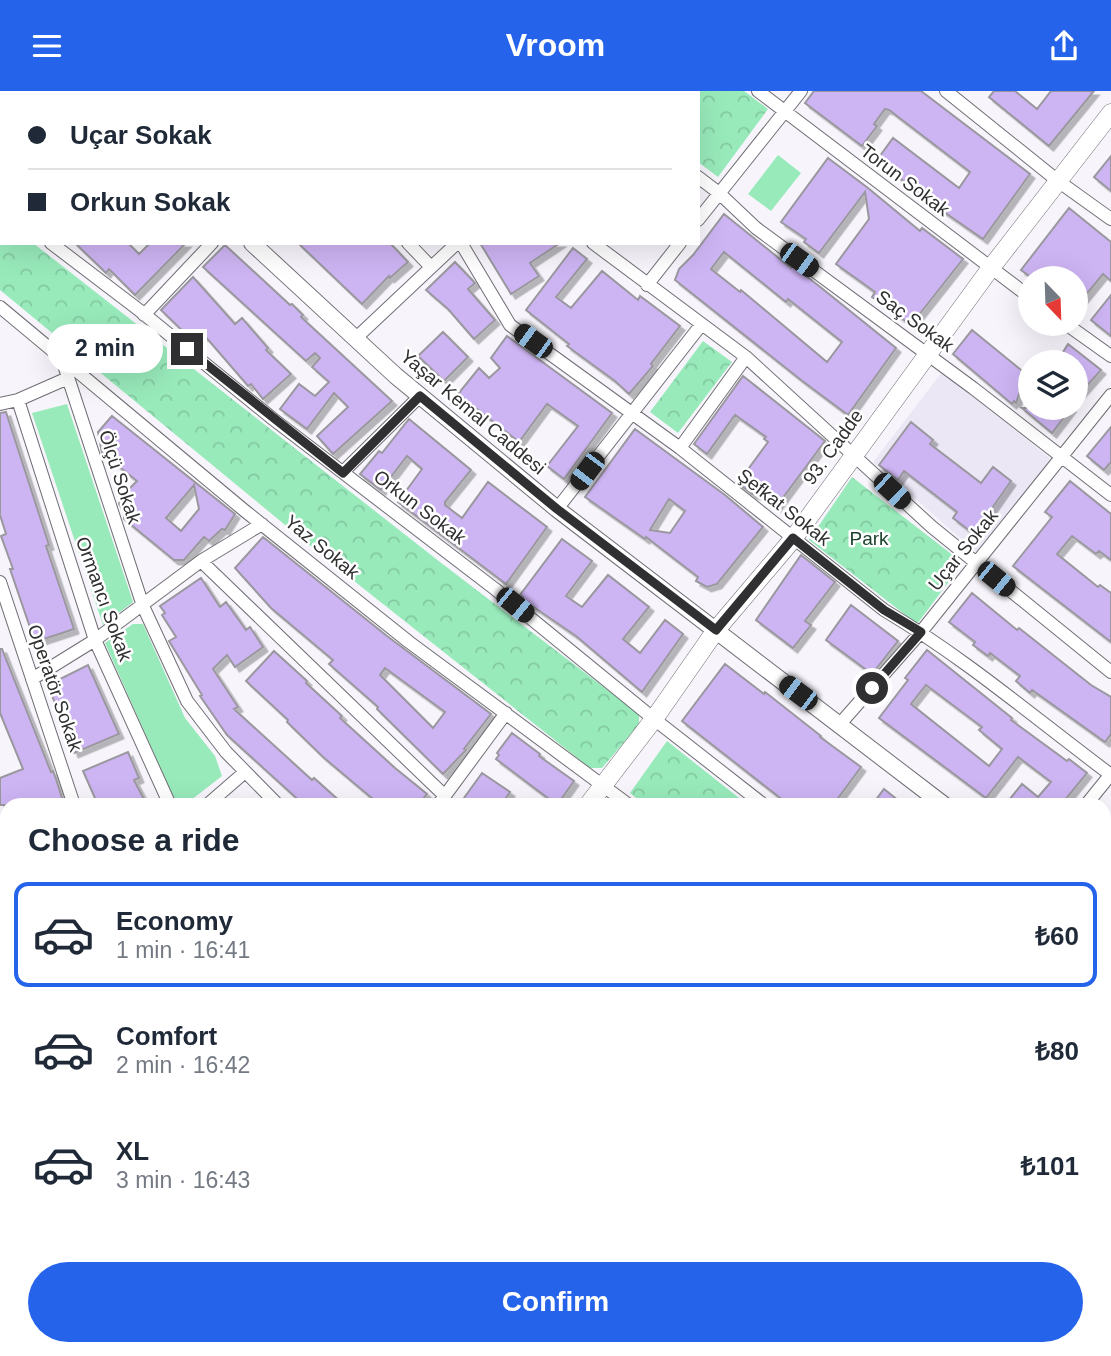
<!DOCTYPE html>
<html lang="en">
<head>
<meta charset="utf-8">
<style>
	body { margin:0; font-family:Arial,sans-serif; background:#f2f2f3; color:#1f2937; height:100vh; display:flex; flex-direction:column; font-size:26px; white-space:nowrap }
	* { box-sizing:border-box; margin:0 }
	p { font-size:23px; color:#747a83 }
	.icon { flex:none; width:38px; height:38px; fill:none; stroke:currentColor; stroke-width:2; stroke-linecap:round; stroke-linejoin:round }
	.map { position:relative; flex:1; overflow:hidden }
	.details { position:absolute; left:0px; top:707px; width:1111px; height:558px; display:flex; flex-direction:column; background:#fff; border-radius:21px 21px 0 0; box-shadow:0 7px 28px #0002 }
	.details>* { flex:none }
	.hud { position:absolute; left:0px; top:0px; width:700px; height:154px; box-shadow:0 7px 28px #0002; display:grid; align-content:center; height:154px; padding:0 28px; background:#fff }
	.needle { width:46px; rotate:157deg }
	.tools { position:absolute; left:1018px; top:175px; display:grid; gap:14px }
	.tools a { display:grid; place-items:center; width:70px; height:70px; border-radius:50%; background:#fff; box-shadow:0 7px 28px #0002; font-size:35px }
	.end { position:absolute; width:32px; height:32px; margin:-16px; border:9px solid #302f31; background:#fff; box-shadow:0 0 0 4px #fff }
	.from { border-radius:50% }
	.bubble { position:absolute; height:49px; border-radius:24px; background:#fff; box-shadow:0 7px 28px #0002; font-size:23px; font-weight:800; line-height:49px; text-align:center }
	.car { position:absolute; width:21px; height:42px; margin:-21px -10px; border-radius:9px; box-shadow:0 0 5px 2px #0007; background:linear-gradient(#222 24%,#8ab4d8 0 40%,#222 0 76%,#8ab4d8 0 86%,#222 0) }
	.hud b { display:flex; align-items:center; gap:24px; height:66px; font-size:26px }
	.hud b+b { border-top:2px solid #e0e1e3 }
	.hud i { width:18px; height:18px; background:#1f2937 }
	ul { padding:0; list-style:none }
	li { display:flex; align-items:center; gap:21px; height:105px; margin:0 14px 10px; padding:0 14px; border:4px solid transparent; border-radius:14px }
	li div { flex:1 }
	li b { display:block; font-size:26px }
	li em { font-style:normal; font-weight:800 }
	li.on { border-color:#2563eb }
	li>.icon { width:63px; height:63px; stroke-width:1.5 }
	h2 { padding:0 28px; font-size:32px; line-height:84px }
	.button { display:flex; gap:14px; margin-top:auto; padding:14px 28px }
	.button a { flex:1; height:80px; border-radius:42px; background:#2563eb; color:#fff; font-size:28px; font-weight:800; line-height:80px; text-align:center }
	header { display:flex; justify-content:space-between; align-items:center; height:91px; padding:0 28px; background:#2563eb; color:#fff; font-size:32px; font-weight:800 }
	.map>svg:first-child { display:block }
	.built { fill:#ece7f5 }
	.grass { fill:#98eabb }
	.park { fill:url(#park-crowns) }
	.building { fill:#cdb4f3; stroke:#9a989e; stroke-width:2; fill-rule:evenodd; filter:url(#shadow) }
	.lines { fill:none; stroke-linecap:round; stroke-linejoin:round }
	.minor-casing { stroke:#706e74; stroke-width:14 }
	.tertiary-casing { stroke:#706e74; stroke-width:18 }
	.secondary-casing { stroke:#706e74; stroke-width:19 }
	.minor { stroke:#fff; stroke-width:12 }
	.tertiary { stroke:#fff; stroke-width:16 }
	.secondary { stroke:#fff; stroke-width:18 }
	.route { stroke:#302f31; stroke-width:9 }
	.labels { text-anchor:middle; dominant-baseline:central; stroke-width:5; stroke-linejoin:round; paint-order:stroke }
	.street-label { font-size:19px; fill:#302f31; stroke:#fff }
	.park-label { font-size:19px; fill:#1c432f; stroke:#fff }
</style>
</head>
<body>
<header><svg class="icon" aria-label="menu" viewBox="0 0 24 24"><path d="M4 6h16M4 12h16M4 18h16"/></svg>Vroom<svg class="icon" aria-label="share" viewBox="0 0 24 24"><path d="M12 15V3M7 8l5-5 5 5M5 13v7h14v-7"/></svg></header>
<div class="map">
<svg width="1111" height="1265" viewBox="0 0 1111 1265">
	<defs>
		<pattern id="park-crowns" width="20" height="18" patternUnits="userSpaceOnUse" patternTransform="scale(1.75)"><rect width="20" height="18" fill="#98eabb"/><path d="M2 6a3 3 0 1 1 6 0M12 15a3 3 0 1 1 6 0" fill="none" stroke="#83c9a1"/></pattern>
		<filter id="shadow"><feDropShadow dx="4.5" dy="4.5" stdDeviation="0" flood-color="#0004"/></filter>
	</defs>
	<rect width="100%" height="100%" fill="#f7f5fb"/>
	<path class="built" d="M942,281l109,87 -75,93 -103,-90z"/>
	<path class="grass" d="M778,64l23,18 -30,38 -23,-17z
		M67,313l66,198 -30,23 -71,-212z
		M133,533h10l42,94 30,38 7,20 -36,28 -12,-5 -69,-156z"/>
	<path class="park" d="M673,0h71l24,18 -50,68 -20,-15v-69h-26z
		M0,127l2,25h31l407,319 199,152v11l-37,43h-12l-260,-206 -330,-272z
		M703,250l29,21 -54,71 -28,-21z
		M852,386l111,86 -46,61 -108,-84z
		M667,650l81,64h-103l-15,-12z
		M7,951v99l-7,-2v-72z
		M1104,1025l7,6v85l-7,-7z"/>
	<path class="building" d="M814,0h107l109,83 -47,65 -49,-34 -57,-45 16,-22 66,50 11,-16 -81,-62 -4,-1 -11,15 3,2 -15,20 -57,-43z
		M994,0h21l22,18 14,-18h43l-45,55 -60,-49z
		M1111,65v35l-17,-14z
		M828,67l40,30 52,43 2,-3 41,31 -52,66 -39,-28 3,-5 -39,-28 33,-45 -4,-27 -46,61 -15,-11 2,-3 -25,-17z
		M1069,117l42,34v39l-8,-7 -27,33v-29h-44l-11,-8z
		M724,123l67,54 2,-2 26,20 77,62 -48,67 -47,-35 -126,-100 4,-11 14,-14zM724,161l62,50 2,-3 54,43 -15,20 -86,-72 -1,2 -29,-23z
		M75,152h53l11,11 11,-11h36l-51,52 -26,-26 -3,4z
		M298,152h92l18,19 -18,16 -1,-2 -27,28z
		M480,152h80l-30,20 9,13 -28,18z
		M225,154l65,60 2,-1 11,11 -2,2 91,84 -59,53 -16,-18 31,-29 -14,-14 -27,36 -27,-20 19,-25 16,12 14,-14 -17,-15 8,-9 -5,-5 -9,8 -103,-94z
		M573,157l14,11 -31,38 15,11 31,-37 36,29 2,-4 40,30 -29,38 2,2 -24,28 -14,-13 -48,-35 2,-2 -43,-34z
		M455,171l20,21 -7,6 27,31 -21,19 -26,-30 -22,-19z
		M193,186l42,47 7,-6 26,30 -2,2 25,24 -28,25 -12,-15 -3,2 -44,-51 -9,8 -34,-33z
		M1111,204v41l-20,-16z
		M972,239l54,44 -10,29 -2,-2 -2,3 -59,-50z
		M443,241l25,25 -24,24 -26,-25z
		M507,245l105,77 -48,66 -17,-13 31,-40 -31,-22 -28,38 -61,-48 21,-26 10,10 11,-10 -9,-10z
		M1068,253l33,26 -25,28v-36h-19z
		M743,285l82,65 -49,66 -18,-14 -2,2 -4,-1 -14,-11 30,-41 -4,-3 2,-2 -31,-22 -28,39 -13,-10z
		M1022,317h49l-19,25z
		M6,321l43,133 -3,1 28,83 -39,13 -25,-73h3l-12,-33 5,-2 -6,-19v-102z
		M112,325l123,98 -10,16 -3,-1 -13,12 -5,-4 -20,23h-10l-50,-41v-8l-5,-7 2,-7 16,-16 -35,-28 -4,-21zM194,394l5,24 -18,22 -15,-13z
		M409,328l62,51 -26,32v3l17,13 26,-36 59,45 -41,57 -108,-82 24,-33 -15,-13 -26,34 -21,-16 19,-23 3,2z
		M911,331l22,18 -3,4 51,39 12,-16 18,14 -37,53 -21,-16 4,-6 -53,-41 -6,9 -19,-15z
		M1111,336v35l-7,8 -17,-14z
		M635,338l90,66 38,32 -46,57 -10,3 -11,-6 2,-4 -52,-40 -1,2 -60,-42zM669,408l16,12 -15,22 -20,-3z
		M1070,390l41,33v46l-12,-9 -3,3 -24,-18 -15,18 41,33 2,-2 11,8v49l-98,-76 39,-49 -7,-5z
		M263,446l124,99 104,78 -27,35 2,1 -23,24 -66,-65 1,-2 -49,-43 4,-4 -62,-52 -36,-40zM385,577l60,44 -12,16 -53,-53z
		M562,448l30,22 -26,35 16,11 26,-32 41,32 -26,32 17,14 25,-33 18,14 -41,58 -66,-56 -54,-37 1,-2 -3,-2z
		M801,464l34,27 -30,39 6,4 -18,23 -37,-28z
		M201,487l19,29 6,-5 20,28 4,-3 13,20 -28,20 -8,-12 -14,14 25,38 -4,2 78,71 2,-2 30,27h-40l-77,-70 -27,-39 2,-1 -33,-54 7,-4 -14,-22 3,-2 -5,-7z
		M972,502l45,37 2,-2 72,57 20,12v37l-6,8 -73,-52 -2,3 -14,-12 4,-5 -30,-23 -2,3 -15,-11 2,-3 -26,-20z
		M851,514l47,36 -26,33 -46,-34z
		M0,558h2l49,123 2,-1 3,8 7,22 -6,4h-57v-27l23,-9 -23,-56z
		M927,559l85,68 -1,2 56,41 2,-2 18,14 -26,32h-56l17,-21 16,13 13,-15 -33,-25 -32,41 -107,-80 29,-38 -3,-2zM926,594l56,42 -3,3 23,19 -13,17 -78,-62z
		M274,560l33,30 -1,2 36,33 -2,2 55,50 32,26 -9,11h-38l-57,-48 -36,-35 1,-2 -42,-39z
		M725,573l39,30 1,-2 56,44 -1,1 41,30 -28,38h-44l-107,-84z
		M88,574l31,69 -45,19 -26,-68z
		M512,642l28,21 -1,2 35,25 -17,24 -61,-46 3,-4 -2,-2z
		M128,661l11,26 -5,2 13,25h-49l-15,-34z
		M482,682l28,19 -9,13h-27l-10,-7z
		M884,698l20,16h-32z"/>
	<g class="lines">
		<defs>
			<path id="minor" d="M272,0l1,2
				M401,0v2
				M507,0v2
				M587,0l2,2
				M758,0l273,207
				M946,0l112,90 53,38
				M656,2l2,-2
				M698,86l21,16 37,35 217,160 138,107
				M0,114l2,2
				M698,129l103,-129
				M51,152l88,67 134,109 222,170 159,130 110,86
				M408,152l23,24
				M461,152l49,82 170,123 204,162c81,48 152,109 227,165
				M593,152l153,114 186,170 179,145
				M647,194l33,-42
				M0,216l245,204 164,131 220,163
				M144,224l68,-72
				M1066,233l45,32
				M355,248l102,-96
				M62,268l81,247 44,95 39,51 52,53
				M18,309l77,240 75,165
				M0,313l18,-4 50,-22
				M680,357l66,-91
				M343,381l77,-76
				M557,418l144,-184
				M201,470l244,235
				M0,491l74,223
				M32,588l63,-39 106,-79 61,-37
				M839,634l82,-93 190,-237
				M207,714l38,-33
				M438,714l68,-92
				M1086,714l25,-31
				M0,755l7,4
				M0,895l7,4
				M1104,918l7,-20
				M0,935l7,-20
				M1104,1020l7,6
				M0,1060l7,2
				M1104,1126l7,7
				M0,1177l7,2
				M251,1258l14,5
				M567,1258l26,7
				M867,1258l13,7
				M1083,1258l6,7
				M18,1265l2,-7
				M145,1265l2,-7
				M389,1265l1,-7
				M491,1265l1,-7
				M699,1265l1,-7
				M909,1265l2,-7"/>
			<path id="tertiary" d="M95,0l2,2
				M252,152l144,133 161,133 387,296
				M1104,826l7,5"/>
			<path id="secondary" d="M51,2l2,-2
				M0,43l2,-1
				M588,714l66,-86 62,-89 77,-91 197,-270 121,-156
				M265,1265l2,-7"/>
		</defs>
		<use href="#minor" class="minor-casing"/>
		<use href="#tertiary" class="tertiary-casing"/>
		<use href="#secondary" class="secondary-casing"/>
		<use href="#minor" class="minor"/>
		<use href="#tertiary" class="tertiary"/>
		<use href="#secondary" class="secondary"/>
	</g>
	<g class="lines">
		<path class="route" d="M187,258l156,124 77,-77 137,113 159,121 77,-92 91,72 37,22 -49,56"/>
	</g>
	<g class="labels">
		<g class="street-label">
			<text transform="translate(905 89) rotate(37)">Torun Sokak</text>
			<text transform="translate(915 230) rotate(36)">Saç Sokak</text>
			<text transform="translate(473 321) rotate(40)">Yaşar Kemal Caddesi</text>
			<text transform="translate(833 356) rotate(-54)">93. Cadde</text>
			<text transform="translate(120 386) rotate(72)">Ölçü Sokak</text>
			<text transform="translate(420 416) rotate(37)">Orkun Sokak</text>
			<text transform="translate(784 416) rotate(38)">Şefkat Sokak</text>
			<text transform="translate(322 456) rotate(39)">Yaz Sokak</text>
			<text transform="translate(963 459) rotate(-51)">Uçar Sokak</text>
			<text transform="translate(104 508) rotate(70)">Ormancı Sokak</text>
			<text transform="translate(55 597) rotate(71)">Operatör Sokak</text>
		</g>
		<g class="park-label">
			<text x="869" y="447">Park</text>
		</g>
	</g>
</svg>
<div class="tools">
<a><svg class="needle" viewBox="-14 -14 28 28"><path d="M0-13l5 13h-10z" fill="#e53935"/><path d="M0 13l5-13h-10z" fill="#747a83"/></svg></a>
<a><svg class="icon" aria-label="layers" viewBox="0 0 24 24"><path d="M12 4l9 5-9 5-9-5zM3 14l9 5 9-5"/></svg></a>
</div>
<i class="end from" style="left:872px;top:597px"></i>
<i class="end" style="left:187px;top:258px"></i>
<div class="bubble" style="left:47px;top:233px;width:116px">2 min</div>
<i class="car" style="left:799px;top:169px;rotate:126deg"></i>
<i class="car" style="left:533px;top:250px;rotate:306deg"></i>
<i class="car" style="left:587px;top:380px;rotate:217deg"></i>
<i class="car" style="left:892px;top:400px;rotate:133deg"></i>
<i class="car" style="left:996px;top:488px;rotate:129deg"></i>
<i class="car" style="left:515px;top:514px;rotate:129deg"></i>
<i class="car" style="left:798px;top:602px;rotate:307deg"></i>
<div class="hud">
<b><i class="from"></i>Uçar Sokak</b>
<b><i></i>Orkun Sokak</b>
</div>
<section class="details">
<h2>Choose a ride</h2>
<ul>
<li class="on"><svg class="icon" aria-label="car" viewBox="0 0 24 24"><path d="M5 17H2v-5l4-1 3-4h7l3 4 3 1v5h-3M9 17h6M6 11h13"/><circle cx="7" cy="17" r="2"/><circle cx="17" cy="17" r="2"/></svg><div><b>Economy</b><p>1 min · 16:41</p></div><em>₺60</em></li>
<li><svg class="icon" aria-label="car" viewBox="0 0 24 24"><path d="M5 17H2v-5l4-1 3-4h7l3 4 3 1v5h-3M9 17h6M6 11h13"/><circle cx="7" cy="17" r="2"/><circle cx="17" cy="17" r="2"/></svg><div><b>Comfort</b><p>2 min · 16:42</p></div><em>₺80</em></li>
<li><svg class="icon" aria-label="car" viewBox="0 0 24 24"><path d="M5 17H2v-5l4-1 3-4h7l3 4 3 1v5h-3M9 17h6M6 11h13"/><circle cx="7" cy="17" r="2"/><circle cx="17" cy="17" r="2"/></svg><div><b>XL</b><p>3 min · 16:43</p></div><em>₺101</em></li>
</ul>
<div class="button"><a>Confirm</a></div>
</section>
</div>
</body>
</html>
